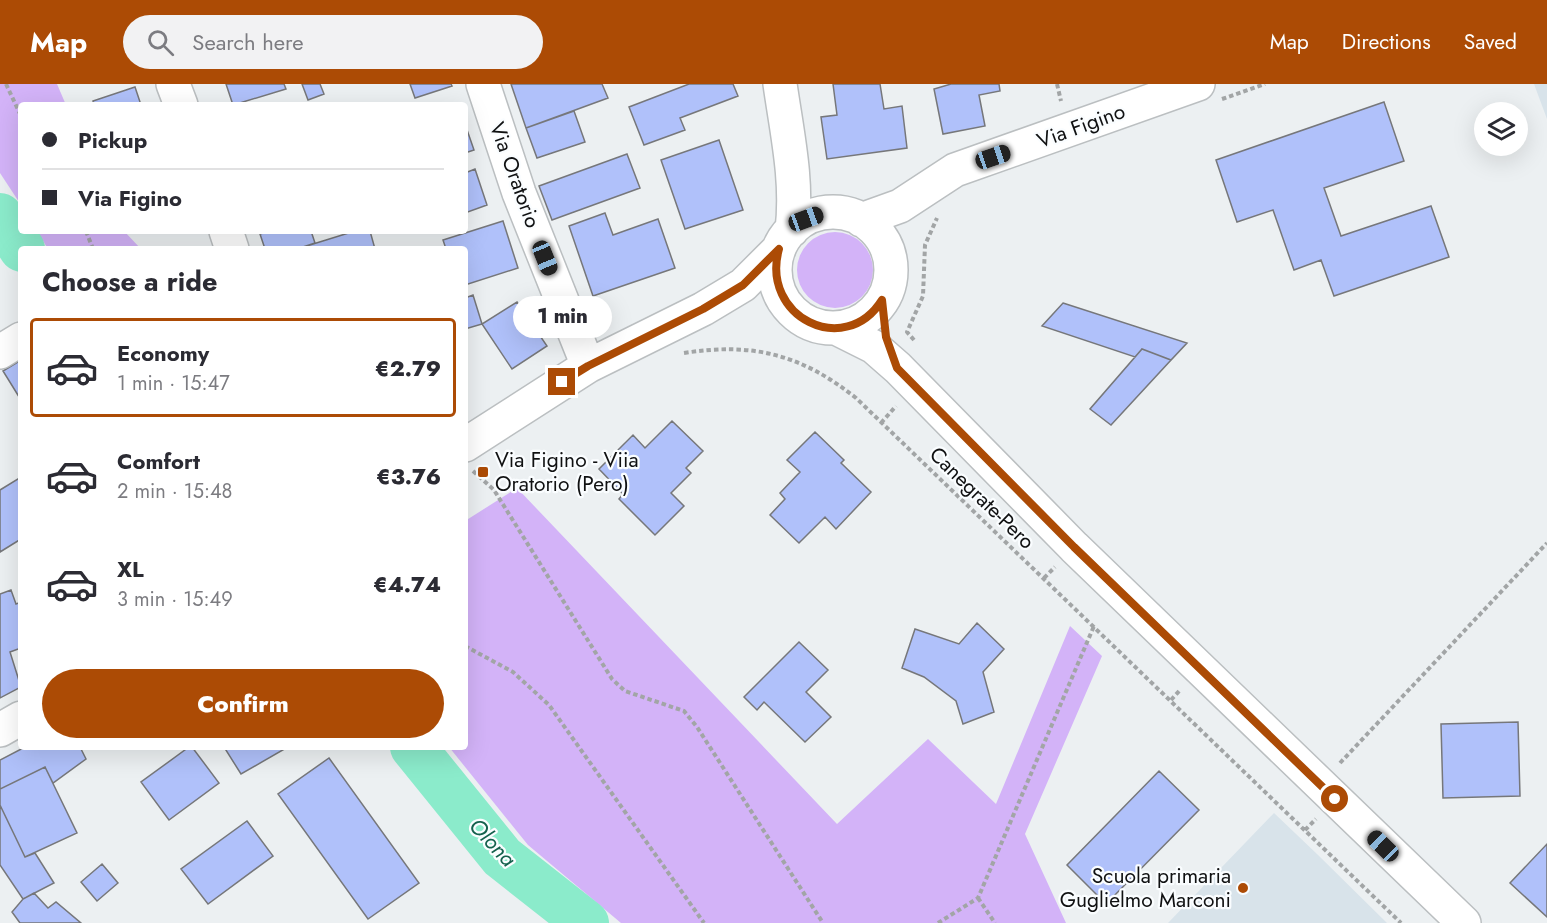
<!DOCTYPE html>
<html lang="en">
<head>
<meta charset="utf-8">
<style>
	body { margin:0; font-family:Jost,sans-serif; background:#f2f2f3; color:#2b2b33; height:100vh; display:flex; flex-direction:column; font-size:22px; white-space:nowrap }
	* { box-sizing:border-box; margin:0 }
	p { font-size:20px; color:#7c7c81 }
	.icon { flex:none; width:33px; height:33px; fill:none; stroke:currentColor; stroke-width:2; stroke-linecap:round; stroke-linejoin:round }
	.map { position:relative; flex:1; overflow:hidden }
	.sheet { position:absolute; left:18px; top:162px; width:450px; height:504px; display:flex; flex-direction:column; background:#fff; border-radius:6px; box-shadow:0 6px 24px #0002 }
	.sheet>* { flex:none }
	.guide { position:absolute; left:18px; top:18px; width:450px; height:132px; border-radius:6px; box-shadow:0 6px 24px #0002; display:grid; align-content:center; height:132px; padding:0 24px; background:#fff }
	.controls { position:absolute; left:1474px; top:18px; display:grid; gap:12px }
	.controls a { display:grid; place-items:center; width:54px; height:54px; border-radius:50%; background:#fff; box-shadow:0 6px 24px #0002; font-size:30px }
	.end { position:absolute; width:27px; height:27px; margin:-14px; border:8px solid #ac4b05; background:#fff; box-shadow:0 0 0 3px #fff }
	.from { border-radius:50% }
	.bubble { position:absolute; height:42px; border-radius:21px; background:#fff; box-shadow:0 6px 24px #0002; font-size:20px; font-weight:800; line-height:42px; text-align:center }
	.car { position:absolute; width:18px; height:36px; margin:-18px -9px; border-radius:8px; box-shadow:0 0 4px 2px #0007; background:linear-gradient(#222 24%,#8ab4d8 0 40%,#222 0 76%,#8ab4d8 0 86%,#222 0) }
	.guide b { display:flex; align-items:center; gap:21px; height:57px; font-size:22px }
	.guide b+b { border-top:2px solid #e1e1e2 }
	.guide i { width:15px; height:15px; background:#2b2b33 }
	ul { padding:0; list-style:none }
	li { display:flex; align-items:center; gap:18px; height:99px; margin:0 12px 9px; padding:0 12px; border:3px solid transparent; border-radius:6px }
	li div { flex:1 }
	li b { display:block; font-size:22px }
	li em { font-style:normal; font-weight:800 }
	li.current { border-color:#ac4b05 }
	li>.icon { width:54px; height:54px; stroke-width:1.5 }
	h2 { padding:0 24px; font-size:27px; line-height:72px }
	.button { display:flex; gap:12px; margin-top:auto; padding:12px 24px }
	.button a { flex:1; height:69px; border-radius:36px; background:#ac4b05; color:#fff; font-size:24px; font-weight:800; line-height:69px; text-align:center }
	header { display:flex; align-items:center; gap:36px; box-sizing:border-box; height:84px; padding:0 30px; background:#ac4b05; color:#fff }
	header strong { font-size:28px }
	nav { display:flex; gap:33px; margin-inline-start:auto; font-size:21px }
	.search { width:420px; height:54px; background:#f2f2f3; display:flex; align-items:center; gap:15px; box-sizing:border-box; padding:0 21px; border-radius:33px; color:#7c7c81; font-size:22px }
	.map>svg:first-child { display:block }
	.built { fill:#d8e3ea }
	.green { fill:#d3b3f8 }
	.lines { fill:none; stroke-linecap:round; stroke-linejoin:round }
	.river { stroke:#8bebcb; stroke-width:46 }
	.building { fill:#b0c1fa; stroke:#76777a; stroke-width:1.5 }
	.minor-casing { stroke:#bbbfc1; stroke-width:36 }
	.path { stroke:#a2a5a6; stroke-width:4; stroke-dasharray:4.5 3; stroke-linecap:butt }
	.minor { stroke:#fff; stroke-width:33 }
	.route { stroke:#ac4b05; stroke-width:8 }
	.poi-dot { fill:#ac4b05; stroke:#fafdff; stroke-width:2 }
	.labels { text-anchor:middle; dominant-baseline:central; stroke-width:4.5; stroke-linejoin:round; paint-order:stroke }
	.street-label { font-size:21px; fill:#101112; stroke:#fafdff }
	.poi-label { font-size:21px; fill:#101112; stroke:#fafdff; text-anchor:start }
	.water-label { font-size:22px; font-style:italic; fill:#14614d; stroke:#fafdff }
</style>
</head>
<body>
<header>
<strong>Map</strong>
<div class="search"><svg class="icon" aria-label="search" viewBox="0 0 24 24"><circle cx="10" cy="10" r="6"/><path d="M15 15l6 6"/></svg>Search here</div>
<nav><a>Map</a><a>Directions</a><a>Saved</a></nav>
</header>
<div class="map">
<svg width="1547" height="839" viewBox="0 0 1547 839">
	<rect width="100%" height="100%" fill="#ecf0f2"/>
	<path class="built" d="M1534,0h13v35z
		M1274,729l43,41 70,69h-219z"/>
	<path class="green" d="M0,0h57l9,21h-45v100l-21,-32z
		M37,147h87l17,18h-93z
		M797 186a38 38 0 1 1 76 0a38 38 0 1 1-76 0Z
		M517,404l320,336 91,-85 68,65 74,-178 32,30 -77,178 41,89h-445l-93,-78 -79,-98h16v-226z"/>
	<g class="lines">
		<path class="river" d="M0,132l22,33
			M413,663l89,110 84,66"/>
	</g>
	<path class="building" d="M226,0h58l2,5 -53,16z
		M302,0h18l4,10 -16,6z
		M410,0h41l1,2 -37,12z
		M511,0h91l6,14 -82,30z
		M689,0h44l5,12 -58,22 5,12 -41,15 -15,-38z
		M833,0h47l4,25 18,-3 5,42 -80,11 -6,-42 16,-2z
		M951,0h48l1,7 -21,4 6,31 -42,8 -9,-45z
		M135,3l6,18h-47l-1,-4z
		M1384,18l20,59 -80,27 17,48 90,-30 18,51 -115,39 -13,-36 -27,10 -21,-60 -36,12 -21,-62z
		M574,27l11,31 -48,16 -11,-30z
		M465,40l9,26 -9,3z
		M719,56l24,70 -58,19 -24,-69z
		M627,70l13,34 -88,32 -13,-34z
		M475,85l12,36 -22,8v-40z
		M605,129l8,22 45,-16 17,49 -82,28 -24,-70z
		M503,137l15,47 -53,17v-36h-19l-3,-9z
		M270,147h41l4,12 -18,6h-32l-5,-15z
		M355,147h15l5,18h-78z
		M473,211l9,29 -17,5v-31z
		M517,218l30,44 -35,23 -30,-45z
		M1063,219l124,40 -16,17 -29,-11 -7,8 -93,-31z
		M1142,265l29,11 -60,65 -21,-16z
		M21,276v40l-18,-29z
		M672,337l31,30 -17,17 5,5 -20,20 13,13 -29,29 -36,-36 4,-5 -24,-25 34,-34 12,13z
		M815,348l29,28 -3,3 30,29 -35,37 -11,-12 -26,26 -29,-28 15,-16 -5,-6 20,-21 -13,-12z
		M21,393v62l-21,13v-62z
		M11,506l5,14 5,-2v46l-11,4 11,35 -21,11v-104z
		M977,539l27,26 -21,23 11,40 -31,12 -7,-23 -32,-24 -22,-9 13,-39 44,15z
		M799,558l29,28 -22,22 25,25 -26,25 -41,-40 -7,8 -13,-13z
		M1518,638l2,74 -77,2 -2,-74z
		M25,663h55l6,12 -33,24 -8,-16 -45,22v-29z
		M189,663h3l27,36 -50,37 -28,-38z
		M224,663h64l-47,27z
		M329,674l90,125 -51,36 -90,-125z
		M45,683l32,66 -52,24 -25,-52v-16z
		M1159,687l40,39 -93,94 -39,-39z
		M0,721l25,52 10,-4 19,30 -31,16 -23,-34z
		M247,737l26,35 -65,48 -27,-35z
		M1547,760v73l-37,-34z
		M102,780l16,19 -21,18 -16,-19z
		M34,809l14,15 8,-6 25,21h-61l-8,-11 11,-13z"/>
	<g class="lines">
		<defs>
			<path id="minor" d="M173,0l8,21
				M483,0l36,109 69,173
				M780,0c7,49 18,97 12,146
				M775 186a58 58 0 1 1 116 0a58 58 0 1 1-116 0Z
				M861,136l39,-14 55,-36 243,-86
				M226,147l6,18
				M836,244l38,19 24,21 176,179 390,376
				M0,268l21,-13
				M465,361l123,-79 115,-57 40,-24 36,-36
				M0,646l21,-12"/>
		</defs>
		<use href="#minor" class="minor-casing"/>
		<path class="path" d="M6,0l15,32
			M1057,0l4,17
			M1222,15l43,-15
			M86,147l7,18
			M914,256l-7,-8 16,-36 2,-51 12,-27
			M684,269c70,-11 118,2 172,45l545,525
			M881,339l15,-17
			M473,387l21,19 118,189 13,12 59,20 13,16 126,196
			M1044,494l11,-11
			M465,562l48,26 36,33 155,218
			M1171,616l10,-11
			M1340,679l207,-220
			M1305,746l11,-11
			M978,814l17,25
			M938,839l40,-25 116,-272"/>
		<use href="#minor" class="minor"/>
	</g>
	<g class="lines">
		<path class="route" d="M562,298l26,-16 115,-57 40,-24 36,-36c-19,68 66,110 103,51l4,37 11,31 177,179 261,252"/>
	</g>
	<g class="poi-dot">
		<rect x="477" y="382" width="12" height="12" rx="3"/>
		<circle cx="1243" cy="804" r="6"/>
	</g>
	<g class="labels">
		<g class="street-label">
			<text transform="translate(1081 42) rotate(-20)">Via Figino</text>
			<text transform="translate(515 91) rotate(70)">Via Oratorio</text>
			<text transform="translate(982 414) rotate(44)">Canegrate-Pero</text>
		</g>
		<g class="poi-label">
			<text x="495" y="376">Via Figino - Viia<tspan x="495" dy="24">Oratorio (Pero)</tspan></text>
			<text x="1231" y="792" text-anchor="end">Scuola primaria<tspan x="1231" dy="24">Guglielmo Marconi</tspan></text>
		</g>
		<g class="water-label">
			<text transform="translate(493 758) rotate(47)">Olona</text>
		</g>
	</g>
</svg>
<div class="controls">
<a><svg class="icon" aria-label="layers" viewBox="0 0 24 24"><path d="M12 4l9 5-9 5-9-5zM3 14l9 5 9-5"/></svg></a>
</div>
<i class="end from" style="left:1335px;top:715px"></i>
<i class="end" style="left:562px;top:298px"></i>
<div class="bubble" style="left:513px;top:212px;width:99px">1 min</div>
<i class="car" style="left:993px;top:73px;rotate:71deg"></i>
<i class="car" style="left:806px;top:135px;rotate:70deg"></i>
<i class="car" style="left:545px;top:174px;rotate:158deg"></i>
<i class="car" style="left:1383px;top:762px;rotate:314deg"></i>
<div class="guide">
<b><i class="from"></i>Pickup</b>
<b><i></i>Via Figino</b>
</div>
<section class="sheet">
<h2>Choose a ride</h2>
<ul>
<li class="current"><svg class="icon" aria-label="car" viewBox="0 0 24 24"><path d="M5 17H2v-5l4-1 3-4h7l3 4 3 1v5h-3M9 17h6M6 11h13"/><circle cx="7" cy="17" r="2"/><circle cx="17" cy="17" r="2"/></svg><div><b>Economy</b><p>1 min · 15:47</p></div><em>€2.79</em></li>
<li><svg class="icon" aria-label="car" viewBox="0 0 24 24"><path d="M5 17H2v-5l4-1 3-4h7l3 4 3 1v5h-3M9 17h6M6 11h13"/><circle cx="7" cy="17" r="2"/><circle cx="17" cy="17" r="2"/></svg><div><b>Comfort</b><p>2 min · 15:48</p></div><em>€3.76</em></li>
<li><svg class="icon" aria-label="car" viewBox="0 0 24 24"><path d="M5 17H2v-5l4-1 3-4h7l3 4 3 1v5h-3M9 17h6M6 11h13"/><circle cx="7" cy="17" r="2"/><circle cx="17" cy="17" r="2"/></svg><div><b>XL</b><p>3 min · 15:49</p></div><em>€4.74</em></li>
</ul>
<div class="button"><a>Confirm</a></div>
</section>
</div>
</body>
</html>
